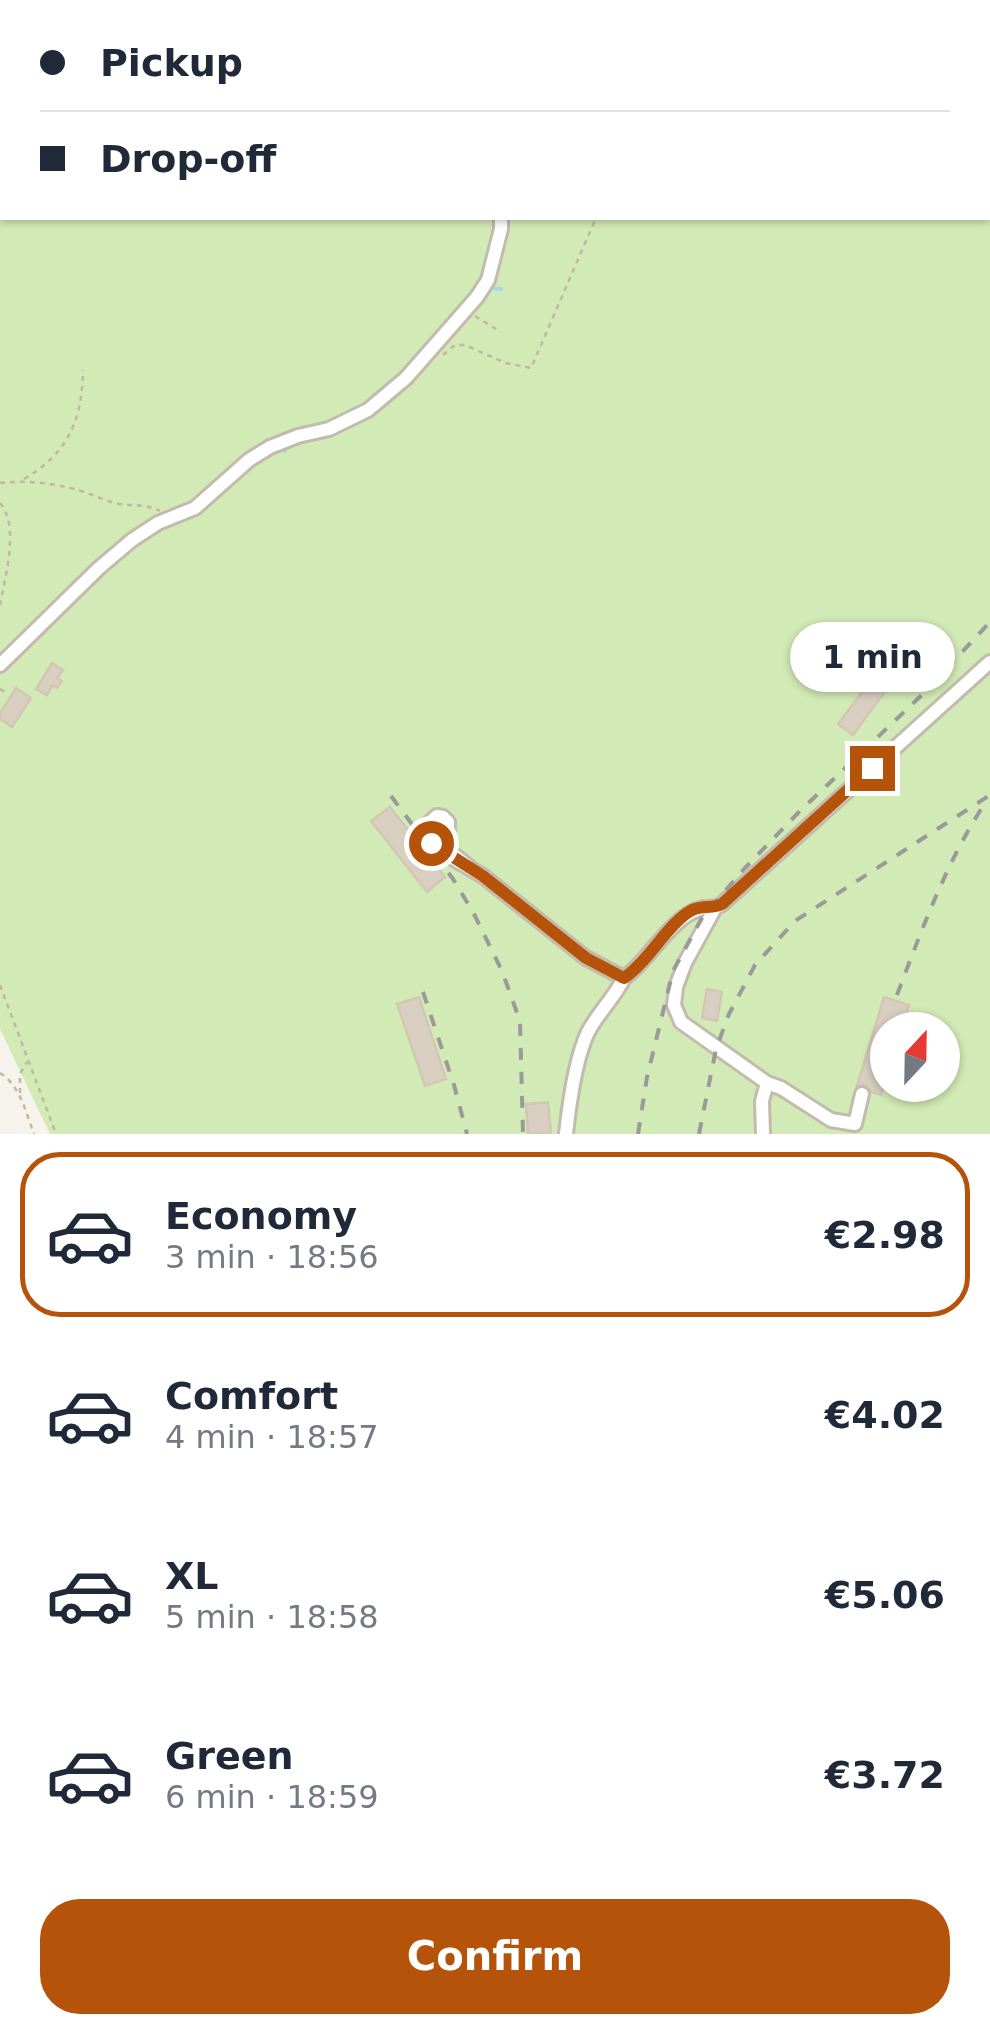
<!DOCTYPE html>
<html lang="en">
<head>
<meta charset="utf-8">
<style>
	body { margin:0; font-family:"DejaVu Sans",sans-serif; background:#f6f6f7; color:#1f2937; height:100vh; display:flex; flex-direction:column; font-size:38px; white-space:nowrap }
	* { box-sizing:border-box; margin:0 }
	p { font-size:32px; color:#747a83 }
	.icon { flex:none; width:55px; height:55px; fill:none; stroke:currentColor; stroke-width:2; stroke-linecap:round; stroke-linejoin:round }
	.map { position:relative; height:1134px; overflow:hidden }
	.panel { display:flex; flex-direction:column; background:#fff; flex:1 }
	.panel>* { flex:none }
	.guide { position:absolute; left:0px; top:0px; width:990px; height:220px; box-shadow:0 2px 8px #0004; display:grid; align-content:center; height:220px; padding:0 40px; background:#fff }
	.needle { width:65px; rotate:22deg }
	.buttons { position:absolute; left:870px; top:1012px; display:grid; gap:20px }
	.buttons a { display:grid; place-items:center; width:90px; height:90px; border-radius:50%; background:#fff; box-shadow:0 2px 8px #0004; font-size:50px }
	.end { position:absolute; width:45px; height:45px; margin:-22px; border:12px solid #b45309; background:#fff; box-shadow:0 0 0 5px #fff }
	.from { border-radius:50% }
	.bubble { position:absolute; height:70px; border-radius:35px; background:#fff; box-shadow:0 2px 8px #0004; font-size:32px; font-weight:600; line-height:70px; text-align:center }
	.guide b { display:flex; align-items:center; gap:35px; height:95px; font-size:38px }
	.guide b+b { border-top:2px solid #e0e1e3 }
	.guide i { width:25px; height:25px; background:#1f2937 }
	ul { padding:18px 0 0; list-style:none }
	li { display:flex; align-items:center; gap:30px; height:165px; margin:0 20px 15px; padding:0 20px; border:5px solid transparent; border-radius:40px }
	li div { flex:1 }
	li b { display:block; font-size:38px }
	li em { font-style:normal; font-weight:600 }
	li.selected { border-color:#b45309 }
	li>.icon { width:90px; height:90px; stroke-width:1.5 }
	.cta { display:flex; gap:20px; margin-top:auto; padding:20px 40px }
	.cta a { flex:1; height:115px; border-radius:40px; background:#b45309; color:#fff; font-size:40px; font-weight:600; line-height:115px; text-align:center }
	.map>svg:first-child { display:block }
	.green { fill:#d2eab5; fill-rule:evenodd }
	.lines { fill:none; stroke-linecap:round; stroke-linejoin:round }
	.stream { stroke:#a9d4f2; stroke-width:4 }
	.building { fill:#d8cfc1; stroke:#d3c7b4; stroke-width:2.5 }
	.minor-casing { stroke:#c2bbae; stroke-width:18 }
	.path { stroke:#c4b79f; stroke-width:2.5; stroke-dasharray:5 5; stroke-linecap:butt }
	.minor { stroke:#fff; stroke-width:12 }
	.rail { stroke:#9a9a9a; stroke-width:4; stroke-dasharray:12 12; stroke-linecap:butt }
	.route { stroke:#b45309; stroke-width:12 }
</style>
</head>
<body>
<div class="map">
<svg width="990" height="1134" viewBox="0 0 990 1134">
	<rect width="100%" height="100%" fill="#f6f3ec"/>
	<path class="green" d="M0,0h990v1134h-940l-50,-105zM2,2h986v216h-986zM888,1030h54v55h-54z"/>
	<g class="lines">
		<path class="stream" d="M490,288l11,1
			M283,450l2,1"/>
	</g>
	<path class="building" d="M889,656l8,6 -3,5 6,4 -47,64 -15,-11z
		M52,663l11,7 -6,8 5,3 -5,7 -4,-3 -6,10 -11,-6z
		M16,688l15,10 -19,29 -12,-8v-6z
		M390,807l55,70 -18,15 -56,-71z
		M707,989l15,3 -5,29 -15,-3z
		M419,997l27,82 -21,7 -28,-82z
		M884,997l25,8 -8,25h-13v45l-7,20 -9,-3 -7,-7 -8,1z
		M548,1102l3,32h-23l-2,-30z"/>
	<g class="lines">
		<defs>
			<path id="minor" d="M501,2l1,-2
				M0,665l99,-97 33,-28 26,-17 37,-15 54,-48 21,-13 28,-11 31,-7 39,-19 38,-32 71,-81 11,-17 13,-51v-11
				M469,867l-21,-17v-28l-5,-5 -6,-1 -12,11v6l6,10 11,9 41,24 103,82 38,20c28,-19 54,-76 91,-70
				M862,1094l-7,30 -24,-4 -50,-32 -14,-5 -86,-61 -7,-17 2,-18 9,-24 30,-55 7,-4 268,-242
				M566,1134c3,-28 10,-77 22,-102 10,-19 26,-34 36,-54
				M763,1134l-1,-33 5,-18"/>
		</defs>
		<use href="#minor" class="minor-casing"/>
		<path class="path" d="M687,2l1,-2
			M475,316l26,16
			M443,355l12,-10h10l41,18 25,5 65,-150
			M24,479c44,-26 58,-58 59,-109
			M0,483c27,-3 54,0 81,8 13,4 26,11 39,13 15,2 26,0 40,7
			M0,503c20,23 5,74 0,102
			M0,689l5,3
			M0,985l56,149
			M0,1073c20,12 26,40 34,61
			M20,1093v-19l7,-12"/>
		<use href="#minor" class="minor"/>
		<path class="rail" d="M391,796l62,83 20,33 29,59 18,50 3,113
			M423,992l31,93 13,49
			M897,995c25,-66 49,-132 88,-192
			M638,1134l9,-57 26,-106 29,-53 42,-49 54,-56 128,-122 64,-69
			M699,1134l17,-85 13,-35 26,-49 40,-44 195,-126"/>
	</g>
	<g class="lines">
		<path class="route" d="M431,843l52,33 103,82 38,20c25,-17 44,-55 68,-68 11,-5 20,-1 30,-6l150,-136"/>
	</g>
</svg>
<div class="buttons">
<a><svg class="needle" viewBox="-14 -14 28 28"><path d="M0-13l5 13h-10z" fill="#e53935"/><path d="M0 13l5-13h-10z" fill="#747a83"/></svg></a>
</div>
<i class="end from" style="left:431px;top:843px"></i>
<i class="end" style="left:872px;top:768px"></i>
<div class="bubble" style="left:790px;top:622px;width:165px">1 min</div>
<div class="guide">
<b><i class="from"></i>Pickup</b>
<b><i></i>Drop-off</b>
</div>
</div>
<section class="panel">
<ul>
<li class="selected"><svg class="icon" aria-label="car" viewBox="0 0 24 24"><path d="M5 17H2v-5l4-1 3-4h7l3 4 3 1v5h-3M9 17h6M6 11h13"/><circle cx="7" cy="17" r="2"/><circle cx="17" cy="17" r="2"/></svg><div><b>Economy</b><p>3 min · 18:56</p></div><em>€2.98</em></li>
<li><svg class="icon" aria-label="car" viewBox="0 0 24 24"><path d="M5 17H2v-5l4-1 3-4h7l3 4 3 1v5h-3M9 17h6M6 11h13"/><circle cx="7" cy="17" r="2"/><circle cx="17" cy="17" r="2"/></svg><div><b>Comfort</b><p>4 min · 18:57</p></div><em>€4.02</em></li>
<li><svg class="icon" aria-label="car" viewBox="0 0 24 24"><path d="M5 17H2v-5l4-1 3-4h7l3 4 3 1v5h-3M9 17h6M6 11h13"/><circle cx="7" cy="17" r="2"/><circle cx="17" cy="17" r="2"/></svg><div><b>XL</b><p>5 min · 18:58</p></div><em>€5.06</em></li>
<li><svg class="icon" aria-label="car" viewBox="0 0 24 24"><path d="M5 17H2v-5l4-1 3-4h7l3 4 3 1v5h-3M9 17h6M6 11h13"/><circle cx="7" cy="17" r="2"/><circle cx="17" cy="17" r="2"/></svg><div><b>Green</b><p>6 min · 18:59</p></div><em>€3.72</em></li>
</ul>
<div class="cta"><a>Confirm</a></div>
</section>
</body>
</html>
